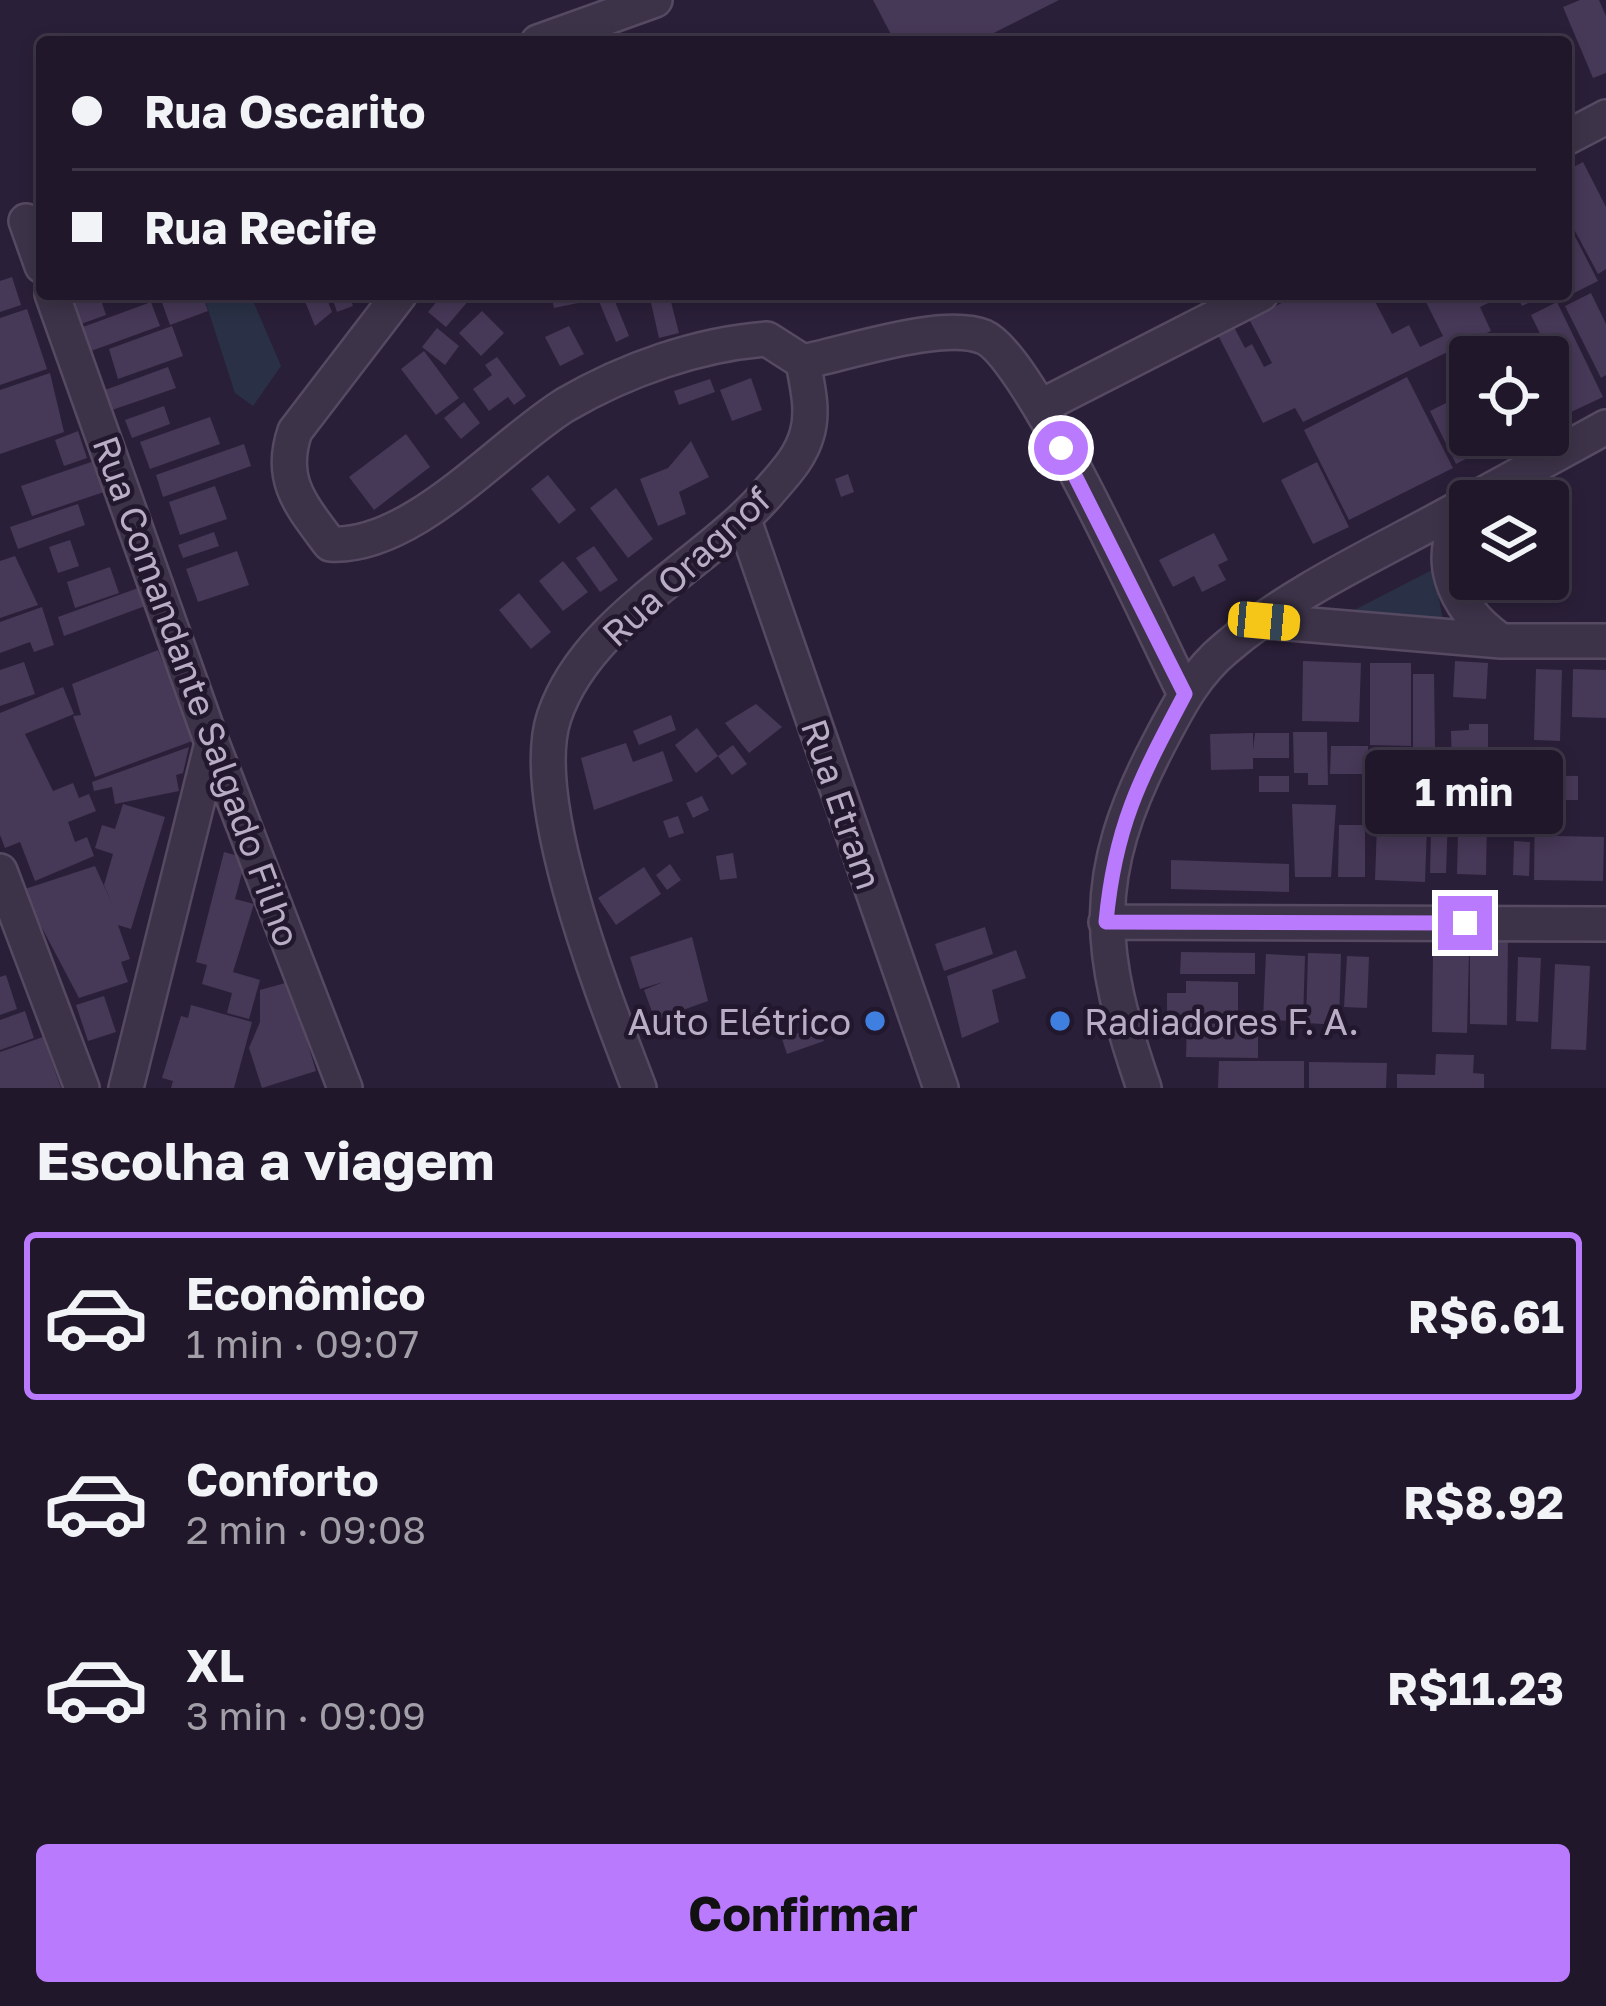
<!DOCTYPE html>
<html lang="pt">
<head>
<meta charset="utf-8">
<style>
	body { margin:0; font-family:"Golos Text",sans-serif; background:#282032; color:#f1f3f6; height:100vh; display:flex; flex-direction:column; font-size:45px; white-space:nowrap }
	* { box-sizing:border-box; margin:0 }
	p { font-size:39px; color:#a29fa8 }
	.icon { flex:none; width:66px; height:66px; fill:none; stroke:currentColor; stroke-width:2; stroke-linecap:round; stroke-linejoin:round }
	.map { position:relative; height:1088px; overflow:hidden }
	.panel { display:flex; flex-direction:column; background:#20172a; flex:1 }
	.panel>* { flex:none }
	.hud { position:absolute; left:36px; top:36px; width:1536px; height:264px; border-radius:12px; box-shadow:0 6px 18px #0003,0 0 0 3px #3d3647; display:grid; align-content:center; height:264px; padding:0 36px; background:#20172a }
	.buttons { position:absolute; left:1449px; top:336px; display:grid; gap:24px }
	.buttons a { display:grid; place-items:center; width:120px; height:120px; border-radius:12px; background:#20172a; box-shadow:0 6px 18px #0003,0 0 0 3px #3d3647; font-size:60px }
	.end { position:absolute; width:54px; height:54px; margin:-27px; border:15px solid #ba7afd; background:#fff; box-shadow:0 0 0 6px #fff }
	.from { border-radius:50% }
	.bubble { position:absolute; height:84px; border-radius:12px; background:#20172a; box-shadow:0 6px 18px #0003,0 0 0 3px #3d3647; font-size:39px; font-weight:700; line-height:84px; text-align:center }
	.car { position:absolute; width:36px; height:72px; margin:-36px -18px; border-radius:15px; box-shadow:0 0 9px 3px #0007; background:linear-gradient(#f5c518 24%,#345 0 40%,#f5c518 0 76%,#345 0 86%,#f5c518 0) }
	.hud b { display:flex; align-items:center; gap:42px; height:114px; font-size:45px }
	.hud b+b { border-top:3px solid #3d3647 }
	.hud i { width:30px; height:30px; background:#f1f3f6 }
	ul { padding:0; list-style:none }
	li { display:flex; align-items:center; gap:36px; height:168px; margin:0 24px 18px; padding:0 12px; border:6px solid transparent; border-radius:12px }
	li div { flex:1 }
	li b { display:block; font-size:45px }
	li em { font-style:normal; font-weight:700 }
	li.current { border-color:#ba7afd }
	li>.icon { width:108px; height:108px; stroke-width:1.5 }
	h2 { padding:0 36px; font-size:54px; line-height:144px }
	.cta { display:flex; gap:24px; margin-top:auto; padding:24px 36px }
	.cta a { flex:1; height:138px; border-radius:12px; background:#ba7afd; color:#111; font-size:48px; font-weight:700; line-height:138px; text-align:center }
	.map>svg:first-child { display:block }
	.green { fill:#2a3146 }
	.building { fill:#463857 }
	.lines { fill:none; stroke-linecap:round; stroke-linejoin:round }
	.minor-casing { stroke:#554a61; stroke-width:38 }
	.minor { stroke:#3d3349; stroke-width:33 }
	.route { stroke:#ba7afd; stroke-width:15 }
	.shop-dot { fill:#3f7fe0; stroke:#22182d; stroke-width:4.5 }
	.labels { text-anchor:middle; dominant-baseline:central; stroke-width:9; stroke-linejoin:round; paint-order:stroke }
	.street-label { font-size:36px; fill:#b9adc6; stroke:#22182d }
	.poi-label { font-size:36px; fill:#b9adc6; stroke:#22182d; text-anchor:end }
</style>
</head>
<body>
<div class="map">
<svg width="1606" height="1088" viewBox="0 0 1606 1088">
	<rect width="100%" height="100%" fill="#2a1f38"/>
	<path class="green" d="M203,294h47l31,72 -28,40 -18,-13z
		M1434,569l10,58 -111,-6z"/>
	<path class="building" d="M873,0h186l-83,42h-81z
		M1580,0h19l7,16v57l-13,5 -30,-71z
		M1583,162l23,45v62l-8,5 -32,-60v-43z
		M1566,219l32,62 -32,16z
		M12,277l9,28 -21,7v-31z
		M1591,293l15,31v51l-5,3 -36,-72z
		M70,294h29l7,21 -25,9z
		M169,294h33l6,17 -38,14 -10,-28z
		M302,294h23l7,18 -17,14z
		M331,294h18l4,12 -16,6z
		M443,294l27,5 -24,28 -18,-15z
		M551,294h25l2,9 -24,5z
		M612,294l17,42 -13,6 -18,-43z
		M649,294h20l10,39 -20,5z
		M1300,294h71l21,40 17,-9 11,22 23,-11 -21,-42h85l-27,13 11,24 -188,91 -8,-14 -32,15 -45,-88 16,-8 11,21 7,-4 12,23 8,-4 -23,-44z
		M1516,294h31l-25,12z
		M151,302l9,24 -69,25 -8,-24z
		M1557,302l46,95 -34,16 -16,-32 8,-4 -30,-62z
		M27,309l20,60 -47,16v-67z
		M482,311l22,22 -23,23 -22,-23z
		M172,326l11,30 -65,23 -9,-30z
		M569,326l15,28 -24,12 -15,-29z
		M437,328l22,18 -14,19 -23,-18z
		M424,351l35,47 -23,17 -35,-46z
		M497,357l29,39 -12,9 -6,-8 -19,14 -16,-22 19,-14 -7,-10z
		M168,367l8,21 -64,22 -7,-20z
		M50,373l14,59 -64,22v-64z
		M1407,377l46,91 -104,52 -45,-90z
		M751,378l11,32 -30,11 -12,-31z
		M710,379l5,13 -36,13 -5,-14z
		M1470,391v44h42l-56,29 -26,-53z
		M464,402l16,21 -19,16 -17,-21z
		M164,406l6,18 -38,14 -7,-18z
		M210,417l10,27 -70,25 -10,-27z
		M78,431l9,27 -23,8 -9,-26z
		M406,434l24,33 -56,43 -25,-33z
		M691,441l18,36 -30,15 7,22 -28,12 -18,-47 28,-11z
		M244,444l7,22 -88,31 -7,-22z
		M97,460l10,31 -75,25 -11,-30z
		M1317,462l32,65 -36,17 -32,-64z
		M848,474l6,18 -13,5 -6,-18z
		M548,475l28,35 -17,14 -28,-35z
		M215,486l12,33 -47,16 -11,-33z
		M616,488l37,51 -25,19 -38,-50z
		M78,504l7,21 -67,24 -8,-22z
		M214,532l5,14 -36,12 -5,-13z
		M1214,533l14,27 -10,5 8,15 -24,12 -8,-16 -21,11 -14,-27z
		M70,540l9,26 -21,7 -9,-26z
		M594,546l24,34 -18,12 -24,-34z
		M237,551l12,34 -51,17 -12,-33z
		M15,556l23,49 -38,13v-57z
		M563,561l25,31 -25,19 -24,-30z
		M110,567l9,26 -44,15 -8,-26z
		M141,587l7,18 -84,31 -6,-19z
		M519,593l32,39 -20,17 -32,-39z
		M42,607l12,38 -20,7 -4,-10 -30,11v-31z
		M158,650l37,90 -100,37 -22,-61 8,-1 -9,-31z
		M1303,661l58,2 -2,59 -57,-1z
		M1455,661l33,2 -2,36 -33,-2z
		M24,662l11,32 -35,12v-36z
		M1370,663h41v83l-41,-1z
		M1536,669l26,1 -2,71 -26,-1z
		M1573,669l33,1v48l-34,-1z
		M1413,674h21l1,73h-22z
		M63,687l11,27 -49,20 28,57 20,-8 6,15 10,-4 7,17 -28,11 7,20 12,-5 7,19 -59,25 -15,-39 -15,6 -5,-13v-122z
		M756,704l26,23 -33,26 -24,-30z
		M671,715l5,15 -37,15 -6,-14z
		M1469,724h19v48l-36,1 -1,-42 18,-1z
		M697,728l21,28 -22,17 -21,-28z
		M1293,732h34l1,53h-20v-12h-14z
		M1253,733v17l2,-17h34v25h-36v11l-42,1 -1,-36z
		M626,743l7,19 30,-11 10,30 -79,29 -13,-52z
		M733,745l14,19 -15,11 -14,-19z
		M1331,746h37v28h-38z
		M189,747l-6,26 -7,2 3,16 -64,13 -3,-17 -18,4 -2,-9z
		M1392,747h18v28h-19z
		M1491,754h42v19l-42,-1z
		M1468,774l1,14h-15l-1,-13z
		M1496,775l82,1v24h-22v36l48,1 -1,44 -69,-1 1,-81h-38z
		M1259,776h30v16h-30z
		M1374,776l37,1v32l-38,-1z
		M1432,787h17l-3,86h-16z
		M1459,792h21l-1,27h8l-1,56 -29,-1z
		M702,796l7,14 -16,8 -7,-15z
		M123,804l42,13 -34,112 -13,-4 12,34 -9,3 7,20 -49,16 -57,-108 73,-24 18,40 -9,-21 9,-31 -18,-6 7,-23 13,4z
		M1292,804l44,1 -5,72h-36z
		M1494,806h35l-1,21 -34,-1z
		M678,816l6,17 -15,5 -6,-17z
		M1339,825h26v52h-27z
		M1377,825l50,2 -2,55 -50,-2z
		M1514,841l16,1 -1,34 -16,-1z
		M224,852l22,6 -11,41 19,5 -21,68 27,8 -11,39 -22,-6 5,-20 -30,-9 5,-19 -11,-3z
		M733,853l4,25 -17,2 -4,-24z
		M1171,860l118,4v28l-118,-3z
		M670,864l11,16 -14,10 -11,-15z
		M644,867l17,27 -45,31 -18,-27z
		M985,927l8,27 -49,17 -9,-27z
		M1470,936h38l-1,89 -37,-1z
		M692,937l16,64 -53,19 -11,-30 19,-8 -23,7 -10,-32z
		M1016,950l10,28 -34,12 7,32 -37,16 -15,-62z
		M1181,952l74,1v21h-75z
		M1308,953l33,1 -2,71 -33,-2z
		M1433,953h36l-2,80 -35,-1z
		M1266,954l39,2 -2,65 -40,-1z
		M1347,956l22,1 -2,51 -23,-1z
		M1518,957l23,1 -3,64 -22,-1z
		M1555,964l35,2 -4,84 -35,-1z
		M6,975l11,34 -17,6v-38z
		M1186,981l52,1v34l-71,-1v-22h19z
		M289,982l27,89 -54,17 -13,-40 11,-26v-32z
		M104,996l12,36 -28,9 -12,-36z
		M191,1005l61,17 -18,66h-63l2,-7 -11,-3 19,-62 7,2z
		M25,1011l9,27 -34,12v-30z
		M1187,1023l71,2v33l-72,-1z
		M818,1026l6,15 -37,13 -5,-15z
		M43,1037l18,51h-61v-36z
		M1436,1054l38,1 -1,18 11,1v14h-87v-14l38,1z
		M1219,1061h85v27h-86z
		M1309,1062l78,1 -1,25h-77z"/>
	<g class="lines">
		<defs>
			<path id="minor" d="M538,42l117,-42
				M1566,138l40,-21
				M26,221l16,45
				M52,294l160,449 133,345
				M400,294l-105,137c-17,49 6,74 35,113 82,5 168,-97 235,-139 60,-35 133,-61 202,-66l36,23c4,23 11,48 4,72 -7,25 -24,41 -40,60 -65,74 -180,125 -213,223 -28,85 53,287 85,371
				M803,362c44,-9 141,-42 181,-25 48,21 170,296 201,357
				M1040,407l221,-113
				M1471,501l135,-74
				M1470,505c-41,49 -17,102 31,136
				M744,520l197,568
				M1264,621l237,20h105
				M0,871l82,217
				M1106,922l500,2
				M126,1088l86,-345
				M1144,1088c-47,-137 -55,-211 14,-343 19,-36 36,-71 68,-97 70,-60 164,-100 244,-146"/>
		</defs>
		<use href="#minor" class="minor-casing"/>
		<use href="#minor" class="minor"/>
	</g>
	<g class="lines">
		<path class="route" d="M1061,448l124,246c-45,85 -70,131 -79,228l359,1"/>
	</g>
	<g class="shop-dot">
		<circle cx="875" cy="1021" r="12"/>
		<circle cx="1060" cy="1021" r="12"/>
	</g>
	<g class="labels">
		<g class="street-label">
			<text transform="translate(686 566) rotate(-43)">Rua Oragnof</text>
			<text transform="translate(197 691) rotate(70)">Rua Comandante Salgado Filho</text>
			<text transform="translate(842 804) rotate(71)">Rua Etram</text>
		</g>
		<g class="poi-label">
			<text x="851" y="1021">Auto Elétrico</text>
			<text x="1084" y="1021" text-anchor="start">Radiadores F. A.</text>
		</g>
	</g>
</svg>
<div class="buttons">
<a><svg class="icon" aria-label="locate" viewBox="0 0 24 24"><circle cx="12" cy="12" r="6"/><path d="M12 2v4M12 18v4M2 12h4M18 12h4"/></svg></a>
<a><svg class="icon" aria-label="layers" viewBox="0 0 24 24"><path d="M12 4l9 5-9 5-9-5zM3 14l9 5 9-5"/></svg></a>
</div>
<i class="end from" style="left:1061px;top:448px"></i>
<i class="end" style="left:1465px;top:923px"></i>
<div class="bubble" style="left:1365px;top:750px;width:198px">1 min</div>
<i class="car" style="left:1264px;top:621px;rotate:95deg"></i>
<div class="hud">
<b><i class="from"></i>Rua Oscarito</b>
<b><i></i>Rua Recife</b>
</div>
</div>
<section class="panel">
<h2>Escolha a viagem</h2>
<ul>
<li class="current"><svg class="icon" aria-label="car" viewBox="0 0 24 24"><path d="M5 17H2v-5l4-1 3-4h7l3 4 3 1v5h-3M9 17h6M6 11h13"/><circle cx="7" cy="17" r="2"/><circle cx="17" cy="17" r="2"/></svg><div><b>Econômico</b><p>1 min · 09:07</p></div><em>R$6.61</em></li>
<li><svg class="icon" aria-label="car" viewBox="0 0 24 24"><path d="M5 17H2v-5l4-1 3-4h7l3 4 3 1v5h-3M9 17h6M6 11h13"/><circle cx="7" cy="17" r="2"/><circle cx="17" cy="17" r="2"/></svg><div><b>Conforto</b><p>2 min · 09:08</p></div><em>R$8.92</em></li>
<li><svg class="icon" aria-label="car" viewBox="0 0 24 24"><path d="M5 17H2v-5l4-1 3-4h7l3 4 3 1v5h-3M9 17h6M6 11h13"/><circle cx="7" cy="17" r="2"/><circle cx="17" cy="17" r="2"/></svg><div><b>XL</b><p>3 min · 09:09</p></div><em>R$11.23</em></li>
</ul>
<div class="cta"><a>Confirmar</a></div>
</section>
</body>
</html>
